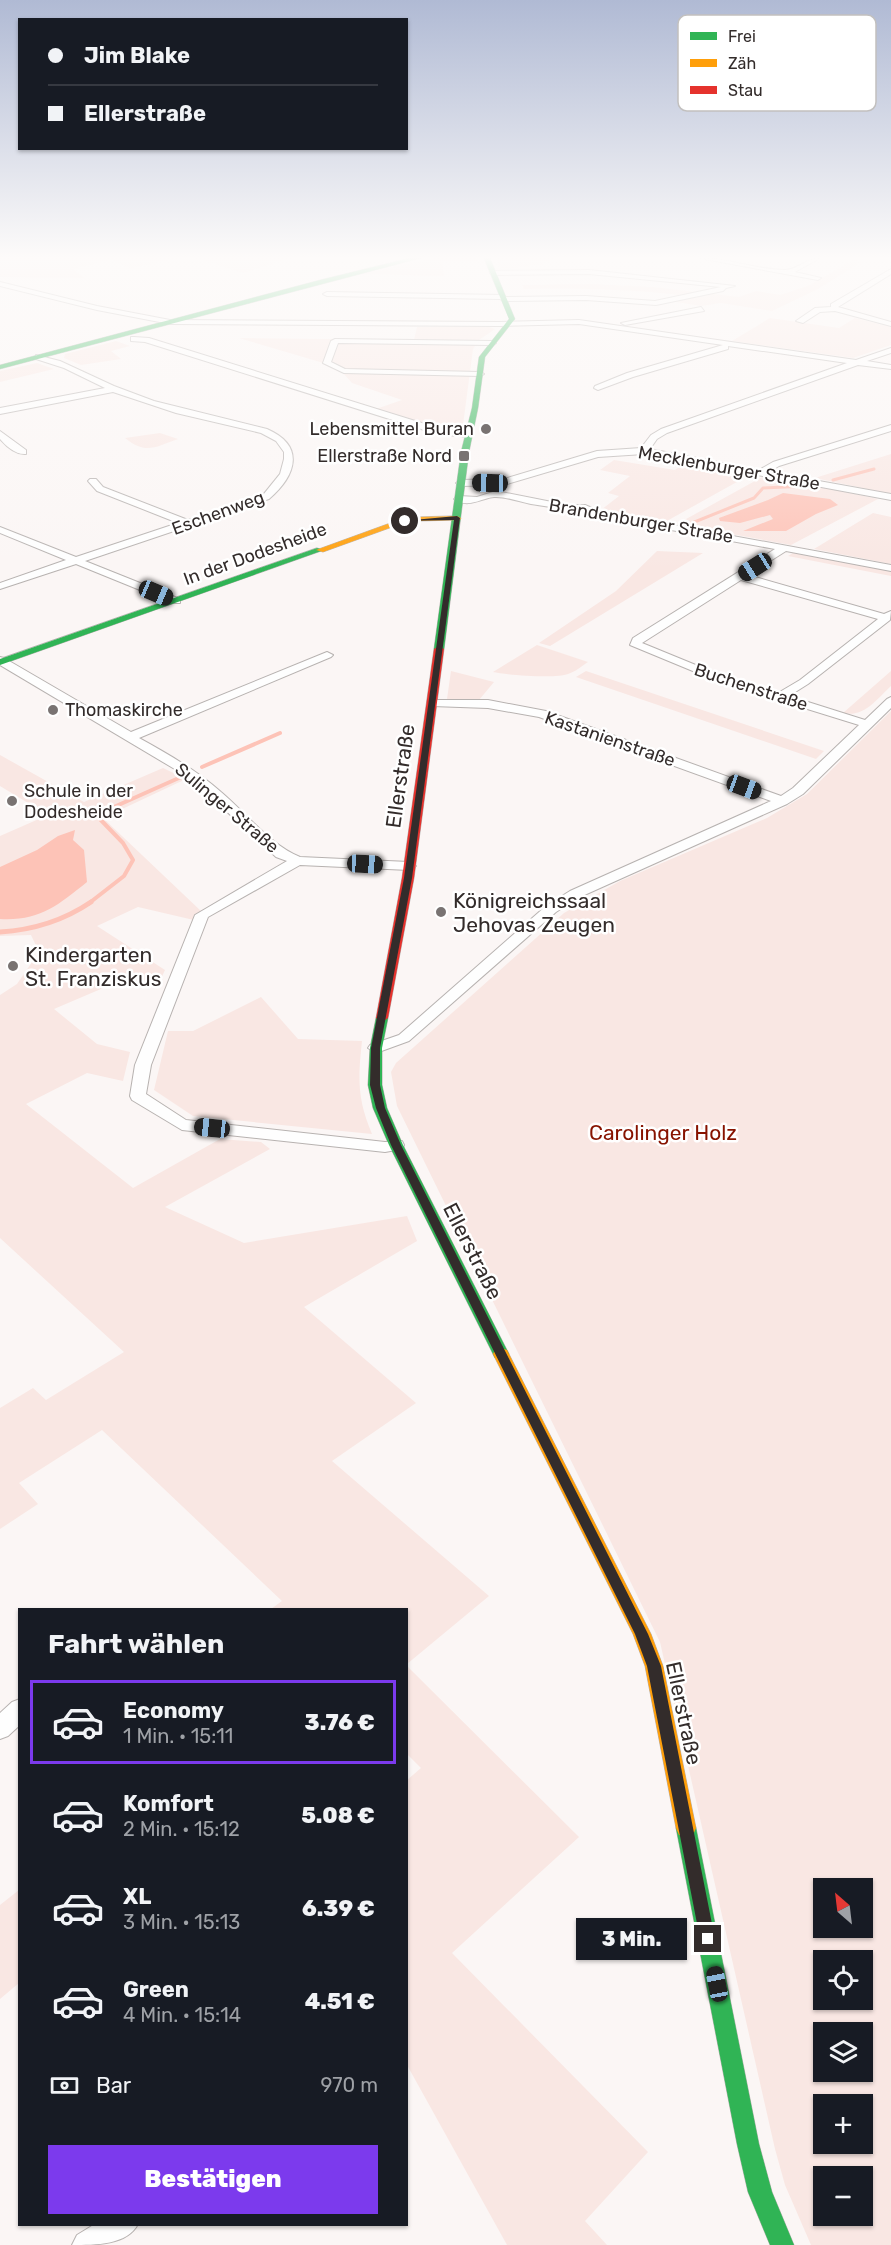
<!DOCTYPE html>
<html lang="de">
<head>
<meta charset="utf-8">
<style>
	body { margin:0; font-family:Rubik,sans-serif; background:#20242c; color:#f1f3f6; height:100vh; display:flex; flex-direction:column; font-size:22px; white-space:nowrap }
	* { box-sizing:border-box; margin:0 }
	p { font-size:20px; color:#9ea1a6 }
	.icon { flex:none; width:33px; height:33px; fill:none; stroke:currentColor; stroke-width:2; stroke-linecap:round; stroke-linejoin:round }
	.map { position:relative; flex:1; overflow:hidden }
	.panel { position:absolute; left:18px; top:1608px; width:390px; height:618px; display:flex; flex-direction:column; background:#171b24; border-radius:0px; box-shadow:0 2px 4px #0004 }
	.panel>* { flex:none }
	.hud { position:absolute; left:18px; top:18px; width:390px; height:132px; border-radius:0px; box-shadow:0 2px 4px #0004; display:grid; align-content:center; height:132px; padding:0 30px; background:#171b24 }
	.needle { width:39px; rotate:332deg }
	.tools { position:absolute; left:813px; top:1878px; display:grid; gap:12px }
	.tools a { display:grid; place-items:center; width:60px; height:60px; border-radius:0px; background:#171b24; box-shadow:0 2px 4px #0004; font-size:30px }
	.end { position:absolute; width:27px; height:27px; margin:-14px; border:8px solid #332c2b; background:#fff; box-shadow:0 0 0 3px #fff }
	.from { border-radius:50% }
	.bubble { position:absolute; height:42px; border-radius:0px; background:#171b24; box-shadow:0 2px 4px #0004; font-size:20px; font-weight:800; line-height:42px; text-align:center }
	.car { position:absolute; width:18px; height:36px; margin:-18px -9px; border-radius:8px; box-shadow:0 0 4px 2px #0007; background:linear-gradient(#222 24%,#8ab4d8 0 40%,#222 0 76%,#8ab4d8 0 86%,#222 0) }
	.hud b { display:flex; align-items:center; gap:21px; height:57px; font-size:22px }
	.hud b+b { border-top:2px solid #363941 }
	.hud i { width:15px; height:15px; background:#f1f3f6 }
	ul { padding:0; list-style:none }
	li { display:flex; align-items:center; gap:18px; height:84px; margin:0 12px 9px; padding:0 18px; border:3px solid transparent; border-radius:0px }
	li div { flex:1 }
	li b { display:block; font-size:22px }
	li em { font-style:normal; font-weight:800 }
	li.selected { border-color:#7c3aed }
	li>.icon { width:54px; height:54px; stroke-width:1.5 }
	h2 { padding:0 30px; font-size:27px; line-height:72px }
	.pay { display:flex; align-items:center; gap:15px; height:66px; padding:0 30px; font-size:22px }
	.pay p { margin-inline-start:auto }
	.primary-button { display:flex; gap:12px; margin-top:auto; padding:12px 30px }
	.primary-button a { flex:1; height:69px; border-radius:0px; background:#7c3aed; color:#fff; font-size:24px; font-weight:800; line-height:69px; text-align:center }
	.map>svg:first-child { display:block }
	.green { fill:#f9e7e3; fill-rule:evenodd }
	.water { fill:#fdc3b7 }
	.lines { fill:none; stroke-linecap:round; stroke-linejoin:round }
	.stream-far2 { stroke:#fdc3b7; stroke-width:3 }
	.stream-far1 { stroke:#fdc3b7; stroke-width:4 }
	.stream { stroke:#fdc3b7; stroke-width:5 }
	.street-casing { stroke:#b7b2b0; stroke-width:2 }
	.fast-casing { stroke:#b7b2b0; stroke-width:1 }
	.slow-casing { stroke:#b7b2b0; stroke-width:1 }
	.jam-casing { stroke:#b7b2b0; stroke-width:1 }
	.street { fill:#fefefe; fill-rule:evenodd }
	.fast { fill:#30b455; fill-rule:evenodd }
	.slow { fill:#ff9f0a; fill-rule:evenodd }
	.jam { fill:#e5322d; fill-rule:evenodd }
	.route { fill:#332c2b }
	.poi-dot { fill:#797372; stroke:#fff; stroke-width:2 }
	.labels { text-anchor:middle; dominant-baseline:central; stroke-width:5; stroke-linejoin:round; paint-order:stroke }
	.far-poi-label { font-size:18px; fill:#332c2b; stroke:#fff; text-anchor:end }
	.far-street-label { font-size:18px; fill:#332c2b; stroke:#fff }
	.street-label { font-size:21px; fill:#332c2b; stroke:#fff }
	.poi-label { font-size:21px; fill:#332c2b; stroke:#fff; text-anchor:start }
	.park-label { font-size:21px; fill:#871300; stroke:#fff }
	.key { fill:#fff; stroke:#c2c0bf; stroke-width:1.5 }
	.key-label { font-size:16px; fill:#332c2b }
</style>
</head>
<body>
<div class="map">
<svg width="891" height="2245" viewBox="0 0 891 2245">
	<rect width="100%" height="100%" fill="#fbf6f5"/>
	<path class="green" d="M0,258h181l-50,10 -20,-8 -38,9 11,9 -84,-1z
		M196,258h95l-48,15z
		M435,258h42l1,3h-36l2,15 -82,-2z
		M496,258h60l-15,6 -40,6z
		M853,260l10,1 -45,28 -46,22 -51,-8 -20,3 -37,-6 17,-5c-52,-6 -104,-7 -157,-6l-2,-4 69,-1 62,3 86,10 17,-6 24,4 28,-9z
		M770,318l69,10 16,-10 36,9v18l-38,13 -121,-17z
		M417,327h72l6,2 -16,11 -6,9 -10,76 -18,4 -69,-20 26,-9 -50,-17 -9,-10 -23,-11 -81,-24 175,2z
		M116,341l14,5 -19,5 10,8 -40,6 -17,-7 1,-4z
		M37,363l17,6 -54,13v-11z
		M160,433l18,6c-23,8 -32,16 -53,-1z
		M891,454v40l-76,-16z
		M614,460l61,10 12,-9 66,12 -88,49 -64,-12 18,-14 -11,-3 22,-17 -30,-6z
		M766,475l112,24 -87,46 -114,-21z
		M873,513l18,4v47l-77,-15z
		M657,551l46,2 -153,93 -11,-3 77,-52z
		M793,553l98,18v5l-103,-20z
		M537,645l51,17c-6,4 -13,10 -20,12 -12,5 -62,1 -75,-2z
		M451,671l43,11 -15,18 -32,-1z
		M586,671l238,80 -8,8 -240,-82z
		M891,671v15c-14,13 -27,32 -48,27z
		M891,711v1534h-80l-26,-60 -10,-36 -115,-507 -263,-536 -6,-34 5,-9 168,-150 56,-32 147,-63 40,-24zM824,1888h38v40h-38zM824,1960h38v40h-38zM824,2032h38v40h-38zM824,2104h38v40h-38zM824,2176h38v40h-38z
		M0,755l84,47 79,-34 23,11 -83,39 99,94 -4,9 -60,-14 -41,19 68,44 -6,13 -37,-3 -68,29 43,35 33,8 -7,29 -36,-8 -61,31 107,84 87,-49 41,3 9,7 -105,58 79,36 163,-27 10,25 -113,66 112,96 -84,58 157,135 -82,68 -1,-54 -135,-1 11,-8 -180,-171 -83,53 19,21 -38,25v-121l33,-20 13,12 78,-48 -124,-114v-243l17,-11 22,-32 -8,-17 -31,1v-100l48,-21 -48,-29z
		M261,997l37,42 64,2c-4,38 -5,57 10,93l-179,-18 -39,-26 14,-59h25z
		M407,1666l172,171 -127,116 196,199 -63,69 22,24h-100l-100,-180 -1,-284 15,-13 -14,-14z
		M19,1890v93l-19,16v-94z"/>
	<path class="water" d="M783,493l47,6 8,6 -22,9 -30,17h-43l30,-12 -3,-4 -30,8 -20,-2 -1,-3 49,-18z
		M75,830l-2,10 11,10 3,32c-30,24 -47,39 -87,37v-52l37,-17 21,-14z"/>
	<g class="lines">
		<path class="stream-far2" d="M833,480l41,-11
			M687,525l67,-27 9,-10 44,-2"/>
		<path class="stream-far1" d="M202,767l78,-34
			M88,904l36,-28 9,-16 -10,-17 -27,-28 85,-38"/>
		<path class="stream" d="M0,932c33,-2 63,-11 91,-30"/>
		<defs>
			<path id="street" d="M699,258c29,0 59,12 86,12 12,0 22,-12 35,-12l-25,14 26,6 -3,2z
				M891,269v5l-53,33 53,15v4l-56,-15 -15,1 -17,11 -7,-2 19,-13 16,-1v-3z
				M589,270l146,16 -9,2 -3,3 -67,14 -70,-5 -82,1 -4,-2 -173,-3 -4,-2 4,-2 176,3 3,2 80,-1 69,5 66,-14 -132,-13 -96,1 -3,-2 3,-2z
				M0,282l97,24 73,14 329,2 80,-2 277,40 35,-12v5l-24,8 24,4v4l-33,-4 -191,68 -10,6 -7,10 109,21 14,-8 118,-37v6l-112,35 -10,6 122,22v6l-247,-46 -46,3 -94,28 -43,1 -5,-3 5,-3 43,-1 93,-28 44,-3 10,-13 10,-6 186,-66 -119,-17v3l-95,28 -35,13 -4,-2 1,-2 32,-13 96,-28 -144,-21 -80,2 -329,-2 -73,-14 -97,-24z
				M701,307l3,4 -79,14 -4,-2z
				M134,337l15,1 292,91 27,2 4,3 -4,3 -31,-3 -292,-92 -14,-1v-4z
				M335,339l157,2 4,2 -4,2 -154,-2 -7,19 14,7 135,3 4,2 -4,2 -136,-3 -21,-10 8,-22z
				M36,355l24,6 54,25 40,15 113,28c39,17 29,47 2,70l-184,62 95,38v4h-8l-96,-39 -76,25v-6l66,-23 -66,-27v-6l76,30 102,-34 -81,-32 -9,-10 2,-2h6l7,8 85,33 75,-25 17,-21 4,-15v-7l-8,-11 -15,-8 -85,-20 -63,-21 -113,22v-6l105,-20 -41,-20 -28,-9z
				M0,431l26,19v4c-10,1 -20,-8 -26,-15z
				M496,491l71,14h18l17,7 289,53v6l-105,-20 -38,24 136,39 7,-3 -1,9 -82,64 -19,12 76,24 22,-21 4,-2v11l-88,86 -16,10 -207,93 -24,15 -147,129 -33,12 -8,-5 2,-3 29,-10 147,-129 24,-15 201,-90 -232,-84 -51,-9 -56,-2 -4,-2v-4h60l58,11 235,85 12,-8 66,-63 -142,-44 -87,-36 3,-7 142,-89 -175,-32c-22,-7 -45,-9 -69,-13 -11,-2 -26,-8 -37,-7 -12,1 -26,12 -40,2l5,-3 18,1zM741,580l137,39 -78,61 -22,13 -53,-16 -83,-34z
				M327,652l6,3 -2,2 -192,81c29,16 57,32 82,54 25,21 48,52 79,65l109,5 7,4 -7,4 -109,-5 -92,52 -57,148 -5,29 40,26 199,22 17,-1 2,4 -2,4 -17,3 -203,-22 -50,-30 -2,-4 5,-31 60,-150 92,-54 -11,-4 -65,-60 -33,-26 -178,-106v-8l4,1 127,74z
				M20,1699v26l-12,11 -8,3v-26l12,-11z
				M95,2224h43c-11,21 -42,21 -66,21l5,-10z"/>
			<path id="fast" d="M410,258h11l-421,111v-4l320,-85z
				M484,258h6l25,61 -30,38 -7,51 -9,44 -25,197 -5,3 -5,-3 27,-197 11,-44 7,-51 30,-38z
				M317,548l7,2 -324,115v-6z
				M382,1014l6,4 -6,30v37l5,23 16,37 106,209 -2,4h-12l-2,-4 -104,-209 -16,-37 -5,-23 2,-37 6,-30z
				M686,1819l7,2 3,7 63,316 13,48 22,53h-24l-22,-53 -11,-48 -61,-316 3,-7z"/>
			<path id="slow" d="M457,516l4,2 -1,2 -43,1 -22,5 -72,26 -7,-2 77,-28 24,-5z
				M501,1348l6,2 2,4 142,280 12,32 33,162 -3,7 -7,2 -7,-2 -3,-7 -31,-162 -12,-32 -140,-280 2,-4z"/>
			<path id="jam" d="M439,646l5,3 -30,229 -26,140 -6,4 -6,-4 26,-140 32,-229z"/>
		</defs>
		<use href="#street" class="street-casing"/>
		<use href="#fast" class="fast-casing"/>
		<use href="#slow" class="slow-casing"/>
		<use href="#jam" class="jam-casing"/>
		<use href="#street" class="street"/>
		<use href="#fast" class="fast"/>
		<use href="#slow" class="slow"/>
		<use href="#jam" class="jam"/>
	</g>
	<linearGradient id="sky" x2="0" y2="1"><stop stop-color="#b0bad4"/><stop offset="0.45" stop-color="#fdfbfa"/><stop offset="1" stop-color="#fdfbfa" stop-opacity="0"/></linearGradient>
	<rect width="891" height="572" fill="url(#sky)"/>
	<path class="route" d="M457,516l3,2 -48,360 -32,170v37l5,23 16,37 247,489 13,32 54,273 -2,5 -5,2 -6,-2 -2,-5 -53,-273 -12,-32 -244,-489 -15,-37 -6,-23 1,-37 33,-170 50,-358 -52,1z"/>
	<g class="poi-dot">
		<circle cx="486" cy="429" r="6"/>
		<rect x="458" y="450" width="12" height="12" rx="3"/>
		<circle cx="53" cy="710" r="6"/>
		<circle cx="12" cy="801" r="6"/>
		<circle cx="441" cy="912" r="6"/>
		<circle cx="13" cy="966" r="6"/>
	</g>
	<g class="labels">
		<g class="far-poi-label">
			<text x="474" y="429">Lebensmittel Buran</text>
			<text x="452" y="456">Ellerstraße Nord</text>
			<text x="65" y="710" text-anchor="start">Thomaskirche</text>
			<text x="24" y="791" text-anchor="start">Schule in der<tspan x="24" dy="21">Dodesheide</tspan></text>
		</g>
		<g class="far-street-label">
			<text transform="translate(729 468) rotate(10)">Mecklenburger Straße</text>
			<text transform="translate(218 513) rotate(-20)">Eschenweg</text>
			<text transform="translate(641 521) rotate(10)">Brandenburger Straße</text>
			<text transform="translate(255 554) rotate(-20)">In der Dodesheide</text>
			<text transform="translate(751 687) rotate(18)">Buchenstraße</text>
			<text transform="translate(610 739) rotate(19)">Kastanienstraße</text>
			<text transform="translate(227 808) rotate(40)">Sulinger Straße</text>
		</g>
		<g class="street-label">
			<text transform="translate(400 776) rotate(-82)">Ellerstraße</text>
			<text transform="translate(473 1251) rotate(63)">Ellerstraße</text>
			<text transform="translate(684 1713) rotate(78)">Ellerstraße</text>
		</g>
		<g class="poi-label">
			<text x="453" y="900">Königreichssaal<tspan x="453" dy="24">Jehovas Zeugen</tspan></text>
			<text x="25" y="954">Kindergarten<tspan x="25" dy="24">St. Franziskus</tspan></text>
		</g>
		<g class="park-label">
			<text x="663" y="1132">Carolinger Holz</text>
		</g>
	</g>
	<rect x="678" y="15" width="198" height="96" rx="9" class="key"/>
	<rect x="690" y="32" width="27" height="8" fill="#30b455"/>
	<rect x="690" y="59" width="27" height="8" fill="#ff9f0a"/>
	<rect x="690" y="86" width="27" height="8" fill="#e5322d"/>
	<g class="key-label">
		<text x="728" y="42">Frei</text>
		<text x="728" y="69">Zäh</text>
		<text x="728" y="96">Stau</text>
	</g>
</svg>
<div class="tools">
<a><svg class="needle" viewBox="-14 -14 28 28"><path d="M0-13l5 13h-10z" fill="#e53935"/><path d="M0 13l5-13h-10z" fill="#9ea1a6"/></svg></a>
<a><svg class="icon" aria-label="locate" viewBox="0 0 24 24"><circle cx="12" cy="12" r="6"/><path d="M12 2v4M12 18v4M2 12h4M18 12h4"/></svg></a>
<a><svg class="icon" aria-label="layers" viewBox="0 0 24 24"><path d="M12 4l9 5-9 5-9-5zM3 14l9 5 9-5"/></svg></a>
<a>+</a>
<a>−</a>
</div>
<i class="end from" style="left:405px;top:521px"></i>
<i class="end" style="left:708px;top:1939px"></i>
<div class="bubble" style="left:576px;top:1918px;width:111px">3 Min.</div>
<i class="car" style="left:490px;top:483px;rotate:271deg"></i>
<i class="car" style="left:755px;top:567px;rotate:238deg"></i>
<i class="car" style="left:156px;top:593px;rotate:113deg"></i>
<i class="car" style="left:744px;top:787px;rotate:110deg"></i>
<i class="car" style="left:365px;top:864px;rotate:93deg"></i>
<i class="car" style="left:212px;top:1128px;rotate:276deg"></i>
<i class="car" style="left:717px;top:1984px;rotate:349deg"></i>
<div class="hud">
<b><i class="from"></i>Jim Blake</b>
<b><i></i>Ellerstraße</b>
</div>
<section class="panel">
<h2>Fahrt wählen</h2>
<ul>
<li class="selected"><svg class="icon" aria-label="car" viewBox="0 0 24 24"><path d="M5 17H2v-5l4-1 3-4h7l3 4 3 1v5h-3M9 17h6M6 11h13"/><circle cx="7" cy="17" r="2"/><circle cx="17" cy="17" r="2"/></svg><div><b>Economy</b><p>1 Min. · 15:11</p></div><em>3.76 €</em></li>
<li><svg class="icon" aria-label="car" viewBox="0 0 24 24"><path d="M5 17H2v-5l4-1 3-4h7l3 4 3 1v5h-3M9 17h6M6 11h13"/><circle cx="7" cy="17" r="2"/><circle cx="17" cy="17" r="2"/></svg><div><b>Komfort</b><p>2 Min. · 15:12</p></div><em>5.08 €</em></li>
<li><svg class="icon" aria-label="car" viewBox="0 0 24 24"><path d="M5 17H2v-5l4-1 3-4h7l3 4 3 1v5h-3M9 17h6M6 11h13"/><circle cx="7" cy="17" r="2"/><circle cx="17" cy="17" r="2"/></svg><div><b>XL</b><p>3 Min. · 15:13</p></div><em>6.39 €</em></li>
<li><svg class="icon" aria-label="car" viewBox="0 0 24 24"><path d="M5 17H2v-5l4-1 3-4h7l3 4 3 1v5h-3M9 17h6M6 11h13"/><circle cx="7" cy="17" r="2"/><circle cx="17" cy="17" r="2"/></svg><div><b>Green</b><p>4 Min. · 15:14</p></div><em>4.51 €</em></li>
</ul>
<div class="pay"><svg class="icon" aria-label="cash" viewBox="0 0 24 24"><path d="M3 7h18v10H3z"/><circle cx="12" cy="12" r="2"/></svg>Bar<p>970 m</p></div>
<div class="primary-button"><a>Bestätigen</a></div>
</section>
</div>
</body>
</html>
